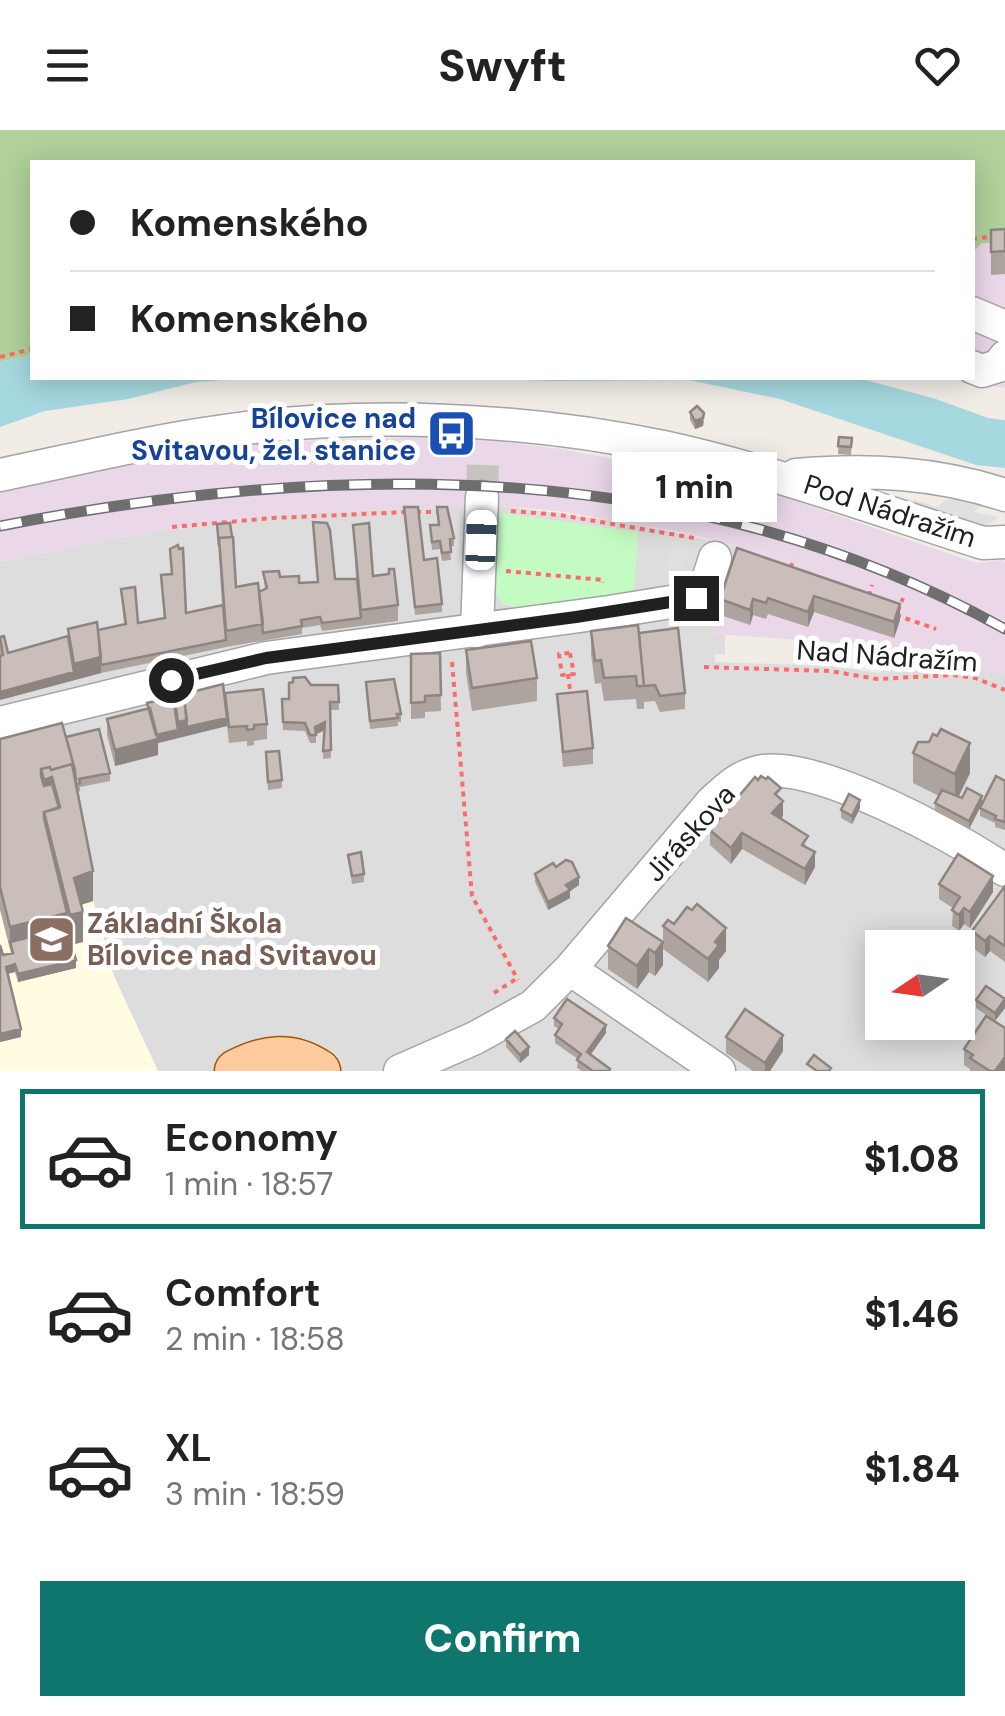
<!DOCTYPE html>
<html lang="en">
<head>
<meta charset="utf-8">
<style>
	body { margin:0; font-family:"DM Sans",sans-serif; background:#f2f2f2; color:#222; height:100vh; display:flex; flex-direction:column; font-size:38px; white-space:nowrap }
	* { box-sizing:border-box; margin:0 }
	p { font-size:32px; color:#767676 }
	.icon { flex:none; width:55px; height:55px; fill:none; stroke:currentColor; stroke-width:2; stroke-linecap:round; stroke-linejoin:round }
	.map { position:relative; height:941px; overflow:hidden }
	.side { display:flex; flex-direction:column; background:#fff; flex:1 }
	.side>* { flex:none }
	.hud { position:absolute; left:30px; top:30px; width:945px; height:220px; border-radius:0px; box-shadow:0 5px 25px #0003; display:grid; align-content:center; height:220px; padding:0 40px; background:#fff }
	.needle { width:65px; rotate:257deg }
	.controls { position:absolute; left:865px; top:800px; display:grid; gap:20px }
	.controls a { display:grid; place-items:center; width:110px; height:110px; border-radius:0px; background:#fff; box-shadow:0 5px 25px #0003; font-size:50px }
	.end { position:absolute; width:45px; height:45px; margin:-22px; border:12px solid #202020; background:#fff; box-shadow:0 0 0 5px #fff }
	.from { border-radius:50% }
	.bubble { position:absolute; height:70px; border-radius:0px; background:#fff; box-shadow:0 5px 25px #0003; font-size:32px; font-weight:800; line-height:70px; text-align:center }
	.car { position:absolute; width:30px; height:60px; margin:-30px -15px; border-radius:12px; box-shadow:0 0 8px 2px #0007; background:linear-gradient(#fff 24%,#345 0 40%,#fff 0 76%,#345 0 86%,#fff 0) }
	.hud b { display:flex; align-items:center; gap:35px; height:95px; font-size:38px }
	.hud b+b { border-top:2px solid #e0e0e0 }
	.hud i { width:25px; height:25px; background:#222 }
	ul { padding:18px 0 0; list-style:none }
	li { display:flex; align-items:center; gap:30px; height:140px; margin:0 20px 15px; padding:0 20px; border:5px solid transparent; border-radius:0px }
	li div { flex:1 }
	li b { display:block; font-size:38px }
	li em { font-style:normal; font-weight:800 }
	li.selected { border-color:#0f766e }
	li>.icon { width:90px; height:90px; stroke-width:1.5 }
	.cta { display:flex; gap:20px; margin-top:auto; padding:20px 40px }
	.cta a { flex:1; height:115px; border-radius:0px; background:#0f766e; color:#fff; font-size:40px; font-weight:800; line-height:115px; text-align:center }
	header { display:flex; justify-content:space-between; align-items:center; height:130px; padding:0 40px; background:#fff; font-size:45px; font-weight:800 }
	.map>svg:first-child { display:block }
	.residential { fill:#dedddd; fill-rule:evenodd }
	.industrial { fill:#ead8e8 }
	.education { fill:#fffce1 }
	.forest { fill:#b0d19a }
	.park { fill:#c4fbc3 }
	.parking { fill:#e0e0e0 }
	.water { fill:#a6d8df }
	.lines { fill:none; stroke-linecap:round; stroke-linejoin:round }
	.minor-tunnel { stroke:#c7c3be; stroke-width:32; stroke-dasharray:32 16; stroke-linecap:butt }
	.minor-casing { stroke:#a4a4a4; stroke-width:35 }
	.major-casing { stroke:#9c5800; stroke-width:45 }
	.path { stroke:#fc6b6b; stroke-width:4; stroke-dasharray:5 5; stroke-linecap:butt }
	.minor { stroke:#fff; stroke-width:32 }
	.major { stroke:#feca9e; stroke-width:42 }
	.rail-casing { stroke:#6e6e6e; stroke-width:11 }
	.rail { stroke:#fff; stroke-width:8; stroke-dasharray:22; stroke-linecap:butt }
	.wall { fill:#ada39f }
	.shaded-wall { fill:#8d8582 }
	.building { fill:#c9beb9; stroke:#8d8582; stroke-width:2.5 }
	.route { stroke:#202020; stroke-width:12 }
	.labels { text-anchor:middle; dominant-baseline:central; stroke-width:10; stroke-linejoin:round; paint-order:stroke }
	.transit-label { font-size:28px; font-weight:bold; fill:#164399; stroke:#fff; text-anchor:end }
	.street-label { font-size:28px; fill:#202020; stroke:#fff }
	.education-label { font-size:28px; font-weight:bold; fill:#785e54; stroke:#fff; text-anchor:start }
</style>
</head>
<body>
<header><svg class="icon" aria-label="menu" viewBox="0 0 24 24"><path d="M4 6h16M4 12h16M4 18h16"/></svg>Swyft<svg class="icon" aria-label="heart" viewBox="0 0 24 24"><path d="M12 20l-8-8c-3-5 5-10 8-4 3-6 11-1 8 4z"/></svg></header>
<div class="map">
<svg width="1005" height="941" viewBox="0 0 1005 941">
	<rect width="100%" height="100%" fill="#f1ece6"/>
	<path class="residential" d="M492,375l132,17 117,25 -27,87 11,1v19h-10v8l116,4 48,7 75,-8 51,9v397h-1005v-509l117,-24 153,-23zM882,818h76v74h-76z"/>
	<path class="industrial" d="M982,113h23v145l-31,-5 -2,-5 1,-126z
		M453,306l108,13 188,36 227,78 26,-3 3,2v112l-51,-9 -74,8 7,-21 -58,-10 -115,-8 27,-87 -62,-15 -121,-21 -66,-6 -222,10 -153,23 -117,24v-74l240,-45z"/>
	<path class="education" d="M0,632l89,123 25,91 44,95h-158z"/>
	<path class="forest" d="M0,0h1005v113h-23l-9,9 -1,-90h-940v193l-32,7z"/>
	<path class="park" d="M495,382l143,20 -4,60 -117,16 -14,-4 -9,-12z"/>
	<path class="parking" d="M959,360l32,9 -17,13 25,5 -20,14 -79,-20 15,-11 22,7z
		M673,413l17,5 -13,37 -17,-5z"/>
	<path class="water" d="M32,225v23h220l-56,4 -68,17 -83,12 -45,16v-65z
		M479,248h379l78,21 52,19 17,2v48l-29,-3 -196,-66 -91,-19 -136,1z"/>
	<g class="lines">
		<path class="minor-tunnel" d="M482,367l1,-40"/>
		<defs>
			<path id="minor" d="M972,183l33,14
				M972,237l10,4 16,-5 7,-9
				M0,345c74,-15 149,-34 224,-44 139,-20 301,-13 439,16 110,24 213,62 320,96l22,-1
				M796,345c71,-6 140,-3 209,20
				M477,501l5,-134
				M0,593l266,-65 343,-46 87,-14 11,-15 8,-25
				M570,839l149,102
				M400,941l75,-33 58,-32 37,-37 141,-166c15,-14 30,-29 52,-32 61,-7 190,65 242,99"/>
			<path id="major" d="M236,941c29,-15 55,-19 83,0"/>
		</defs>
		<use href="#minor" class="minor-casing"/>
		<use href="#major" class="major-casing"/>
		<path class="path" d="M972,109l33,-4
			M0,227l32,-8
			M511,381l49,4 134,23
			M416,382h26
			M172,397l101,-9 134,-6
			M791,438l2,-10
			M506,441l97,9v3
			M869,466l3,-11
			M898,481l5,-13
			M896,485l40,14
			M570,523l4,21 -12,1 -3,-21z
			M452,532l20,234 46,84
			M704,537l126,4 47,8 76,-4 22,3 30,12
			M568,544l3,24
			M494,863l22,-14"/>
		<use href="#minor" class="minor"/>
		<use href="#major" class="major"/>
		<defs>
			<path id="rail" d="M0,396c339,-66 694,-70 1005,103"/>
		</defs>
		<use href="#rail" class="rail-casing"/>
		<use href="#rail" class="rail"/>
	</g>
	<path class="wall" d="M1005,99v45l-14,1v-45z
		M690,282l14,9 -1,5 -8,3 -5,-9z
		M839,307l13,1 -1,17 -13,-1z
		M404,377l38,97v8l-27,3z
		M217,394l19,63 23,5 6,-3 -2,-17 36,11 36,-4h21l-3,-54 20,51 25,29v16l-76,10 -2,-6 -18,3v6l-76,13 -125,26 -101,27v-63l8,16 60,-16v-8l30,1 26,-6 -3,-35 17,34 84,-17z
		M430,395h8l16,13v8l-4,1 1,13 -9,1 -2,-12 -8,1z
		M737,418l163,72 -6,18 -80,-26 -6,15 -40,-13 -2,5 -13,-4 -3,10 -30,-10v-16z
		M591,501l48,2 46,60v16l-25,3 -5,-11 -11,1v7h-7l-1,-10 -32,2 -3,-18 -6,1 -4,-30z
		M466,520l71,28v23l-65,10 -6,-38z
		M440,523l1,58 -16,1v6l-14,1v-65z
		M311,555h27l1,25h-9l1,48 -8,1 1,-29 -8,4v9h-6l-5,-12 -22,-1 -1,-31h7z
		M173,559l11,5 41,7 42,23v15l-13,2v4l-7,1v-5l-18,2 -2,-17 -69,17v12l-43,11 -8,-31v-16l40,-10v-6l26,-6z
		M366,560l35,24v8h-3v4l-28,3z
		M557,564l36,54v16l-30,3z
		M66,607l44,36v8l-30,6v4l-2,1 15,109 -12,4 2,37 -11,3 4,23 -58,14 -3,-10 -7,2 13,63 -21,5v-97l3,10 8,-2 -11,-43v-171z
		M913,623l57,20 -11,23 23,8 -13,25 -34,-18v-8l4,-7 -26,-13z
		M266,630l16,20v8l-14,2z
		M1005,651v49l-10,-3v-4l-15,-7v-8z
		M781,669l2,17 -2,2 27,30 7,19 -10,18 -63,-36 -11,15 -21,-19v-15z
		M860,678l-8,16 -11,-6v-8z
		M348,725l16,19v8l-12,2z
		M556,737l23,18 -9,6v7l-22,12 -13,-28v-8z
		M939,754l54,8 -23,36 -6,-4 -5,7 -7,-5 1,-18 -14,-9z
		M1005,756v76l-15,-11 -5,6 -13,-10v-16z
		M692,780l34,41 -7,9v8l-11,14 -45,-33v-23l11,-2z
		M663,812v23l-8,11 -6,-4 -12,17 -29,-20v-23z
		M1005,869v9l-10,13 -19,-13v-8z
		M554,888l52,15 -16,21 20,17h-28l-5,-3 1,-9 -23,-16v-8l4,-6 -5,-3z
		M726,907l57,14 -13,20h-17l-27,-18z
		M506,909l23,16 -9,8 -14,-16z
		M964,919l41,22h-35v-2l-6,-4z"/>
	<path class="shaded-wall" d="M704,283l-1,13 -8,3v-8z
		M814,466v16l-6,15v-15z
		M753,469v16l-3,10v-15z
		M900,474v16l-6,18v-16z
		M101,527v16l-101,27v-8l74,-20v-8z
		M227,588v8l-69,17v12l-43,11v-16l40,-14 23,-6v-8l9,-2z
		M325,592v8l-10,5v-8z
		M970,613v30l-15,31v-30z
		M52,647v30l-8,2v-29z
		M982,666v8l-13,25v-8z
		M860,670v8l-8,16v-8z
		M783,671v15l-11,13v-16z
		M742,703v16l-11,15v-16z
		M815,722v15l-10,18v-16z
		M93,741v30l-19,6v-29z
		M993,746v16l-23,36v-16z
		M579,747v8l-9,6v7l-22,12v-8l18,-17z
		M964,778v16l-5,7v-16z
		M83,782v30l-13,3v-30z
		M67,783v23l-57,6v-15z
		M726,798v23l-7,9v8l-11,14v-23l7,-17z
		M990,806v15l-5,6v-16z
		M663,812v23l-8,11v-23z
		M649,819v23l-12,17v-23z
		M76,830v8l-58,14v-8z
		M15,834v8l-9,2v-7z
		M1005,870v8l-10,13v-8z
		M606,895v8l-19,27v-8z
		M21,899v8l-21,5v-8z
		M783,905v16l-13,20h-5v-8z
		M529,917v8l-9,8v-8z
		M1005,927v14h-10z"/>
	<path class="building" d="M1005,99v22l-14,1v-22z
		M697,276l7,7 -1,5 -8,3 -5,-9z
		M839,307l13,1 -1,9 -13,-1z
		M404,377h14l6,53 13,-2 5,46 -27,3z
		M437,377h10l7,31 -4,1 1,13 -9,1 -2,-12 -8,1 -2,-17h9z
		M313,392l14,1 3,7 5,49h22l4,39 -39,5 -2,-6 -19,3 1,6 -39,7 -4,-41 8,-4 -4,-16 16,-1 1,6 19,-1v7l19,-1z
		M230,393l2,14 -13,1v8l-2,-22z
		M369,393l4,53 16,-2v-5h5l4,36 -37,5 -8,-85z
		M233,407l3,50 22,-4 5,41 -37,7 -7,-93z
		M178,415l1,4 4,-1 3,65 37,-8 3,35 -125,25 -3,-35 28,-6 -5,-35 14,-2 3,36 27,-5 -4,-43 11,-1 -2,-25z
		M737,418l163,56 -6,18 -80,-26 -6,16 -40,-14 -2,5 -13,-4 -3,11 -30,-11z
		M97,492l4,35 -27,7 -6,-35z
		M638,495l6,61h-7l-1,-10 -32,2 -3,-18 -6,1 -4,-30z
		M678,498l7,65 -25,3 -5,-11 -11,1 -5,-53z
		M4,506l4,17 60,-17 6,36 -74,20v-36l3,-1 -3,-18z
		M531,511l6,37 -65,10 -6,-38z
		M440,523l1,42 -16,1v6l-14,1v-49z
		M305,547l6,8h27l1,17h-9l1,48 -8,1 2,-29 -10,5 1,8h-6l-5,-12 -22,-1 -1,-23h7v-16l4,-1v-4z
		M394,549l7,35h-4l1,4 -28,3 -4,-39z
		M223,554l4,34 -40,9 -3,-33z
		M182,556l5,34 -9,2 -5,-33z
		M263,559l4,35 -13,1v4l-7,1v-4l-18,1 -4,-34z
		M587,561l6,57 -30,4 -6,-58z
		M173,567l5,33 -22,5 -9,-32z
		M150,578l8,31 -43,11 -8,-31z
		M62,593l13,47 -1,1 -2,-7 -21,6 -1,-3 -9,2v7l3,10 8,-2 7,24 -15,4v6l23,95 -57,14 -10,-40v-148z
		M99,599l11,44 -31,6 1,4 -4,2 -1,-15 -9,-33z
		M941,599l29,14 -15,31 -42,-21 5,-11h11l4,-8 4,2z
		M279,621l3,29 -14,2 -2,-30z
		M72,634l21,107 -19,7 9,34 -13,3 -26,-103 16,-5 -8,-30 -8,3 -3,-11 9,-2 1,3z
		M761,646l5,3 2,-2 13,11 -6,6 8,7 -11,12 36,23 -6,9 13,7 -10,17 -63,-36 -11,15 -21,-18 45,-53 3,3z
		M996,646l9,5v41l-10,-3 1,-3 -16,-8z
		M967,658l15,8 -13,25 -34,-18 7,-13 20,8z
		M849,664l11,6 -8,16 -11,-6z
		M361,722l3,22 -12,2 -4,-21z
		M958,724l35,22 -23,36 -6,-4 -5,7 -7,-5 8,-13 -21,-13z
		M566,730l6,2 7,15 -13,8 4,5 -22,12 -13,-28 18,-11 3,4z
		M1005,756v60l-15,-10 -5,5 -13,-10z
		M697,774l29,24 -11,14 4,3 -11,14 -45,-33 5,-6 6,4 13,-17 5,3z
		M626,788l37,24 -8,11 -6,-4 -12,17 -29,-20z
		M67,798l9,32 -58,14 -3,-10 -9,3 15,62 -21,5v-89l3,10 10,-2 -3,-11z
		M986,856l19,13 -10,14 -19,-13z
		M567,869l39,26 -19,27 23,17 -1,2h-16l-16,-11 4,-6 -26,-19 7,-11 -8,-6z
		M745,879l38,26 -18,28 -39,-26z
		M986,886l19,12v29l-10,14h-5l-20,-13 3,-3 -9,-6z
		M515,901l14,16 -9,8 -14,-16z
		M814,925l17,13 -2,3h-12l-10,-7z"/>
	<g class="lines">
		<path class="route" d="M171,550l95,-22 310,-41 120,-19"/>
	</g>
	<defs>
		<symbol id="bus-square" viewBox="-11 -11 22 22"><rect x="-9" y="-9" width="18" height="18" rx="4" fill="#1a4fb4" stroke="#fff"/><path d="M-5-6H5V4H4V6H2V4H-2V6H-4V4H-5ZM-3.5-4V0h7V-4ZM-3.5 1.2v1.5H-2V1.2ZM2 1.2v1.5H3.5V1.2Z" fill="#fff"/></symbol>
		<symbol id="school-square" viewBox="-11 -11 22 22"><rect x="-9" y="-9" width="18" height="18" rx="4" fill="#8d6e63" stroke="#fff"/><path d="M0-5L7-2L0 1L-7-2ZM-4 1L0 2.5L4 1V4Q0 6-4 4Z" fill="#fff"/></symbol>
	</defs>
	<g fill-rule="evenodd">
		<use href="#bus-square" x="424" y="276" width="55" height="55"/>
		<use href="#school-square" x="24" y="782" width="55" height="55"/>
	</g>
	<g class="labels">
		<g class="transit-label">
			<text x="416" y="288">Bílovice nad<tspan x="416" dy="32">Svitavou, žel. stanice</tspan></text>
		</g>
		<g class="street-label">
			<text transform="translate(890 381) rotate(18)">Pod Nádražím</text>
			<text transform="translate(887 526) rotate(4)">Nad Nádražím</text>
			<text transform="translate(690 703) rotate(-48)">Jiráskova</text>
		</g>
		<g class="education-label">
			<text x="87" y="793">Základní Škola<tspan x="87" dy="32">Bílovice nad Svitavou</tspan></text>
		</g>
	</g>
</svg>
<div class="controls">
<a><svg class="needle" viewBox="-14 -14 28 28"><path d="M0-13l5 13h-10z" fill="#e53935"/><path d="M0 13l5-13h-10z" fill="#767676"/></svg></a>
</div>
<i class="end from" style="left:171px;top:550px"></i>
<i class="end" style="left:696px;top:468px"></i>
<div class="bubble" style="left:612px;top:322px;width:165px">1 min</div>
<i class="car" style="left:481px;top:410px;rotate:2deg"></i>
<div class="hud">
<b><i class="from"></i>Komenského</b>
<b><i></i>Komenského</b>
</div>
</div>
<section class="side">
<ul>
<li class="selected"><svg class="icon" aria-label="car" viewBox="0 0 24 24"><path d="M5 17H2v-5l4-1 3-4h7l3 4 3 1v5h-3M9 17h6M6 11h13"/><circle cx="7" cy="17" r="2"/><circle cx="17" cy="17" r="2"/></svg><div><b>Economy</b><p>1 min · 18:57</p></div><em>$1.08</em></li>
<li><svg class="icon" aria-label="car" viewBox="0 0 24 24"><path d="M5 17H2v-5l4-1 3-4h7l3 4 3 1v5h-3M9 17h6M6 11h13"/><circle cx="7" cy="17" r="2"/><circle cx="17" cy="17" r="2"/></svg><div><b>Comfort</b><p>2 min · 18:58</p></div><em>$1.46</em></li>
<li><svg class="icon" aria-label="car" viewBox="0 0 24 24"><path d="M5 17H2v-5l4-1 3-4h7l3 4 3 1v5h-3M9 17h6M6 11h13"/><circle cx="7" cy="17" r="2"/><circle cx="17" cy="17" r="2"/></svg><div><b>XL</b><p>3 min · 18:59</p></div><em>$1.84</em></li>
</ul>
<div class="cta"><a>Confirm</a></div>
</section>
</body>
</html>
